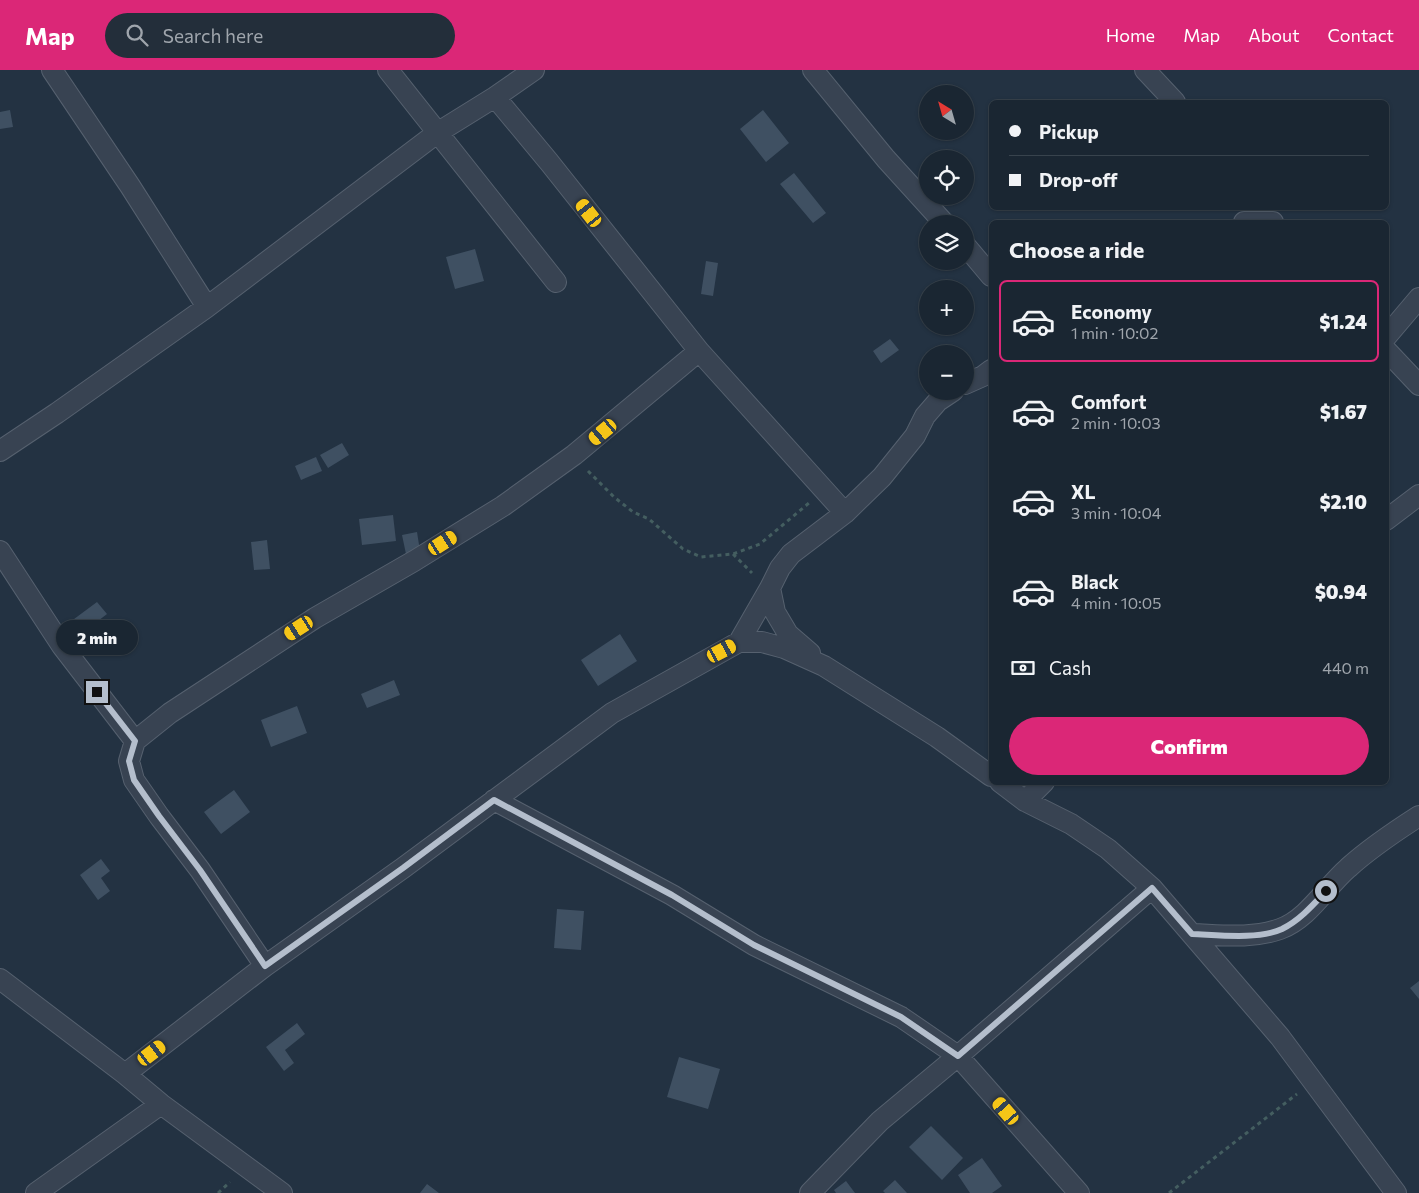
<!DOCTYPE html>
<html lang="en">
<head>
<meta charset="utf-8">
<style>
	body { margin:0; font-family:Commissioner,sans-serif; background:#232e3a; color:#f1f3f6; height:100vh; display:flex; flex-direction:column; font-size:19px; white-space:nowrap }
	* { box-sizing:border-box; margin:0 }
	p { font-size:16px; color:#9fa5ac }
	.icon { flex:none; width:28px; height:28px; fill:none; stroke:currentColor; stroke-width:2; stroke-linecap:round; stroke-linejoin:round }
	.map { position:relative; flex:1; overflow:hidden }
	.sheet { position:absolute; left:989px; top:150px; width:400px; height:565px; display:flex; flex-direction:column; background:#1a2632; border-radius:8px; box-shadow:0 1px 4px #0004,0 0 0 1px #38434d }
	.sheet>* { flex:none }
	.guide { position:absolute; left:989px; top:30px; width:400px; height:110px; border-radius:8px; box-shadow:0 1px 4px #0004,0 0 0 1px #38434d; display:grid; align-content:center; height:110px; padding:0 20px; background:#1a2632 }
	.needle { width:32px; rotate:323deg }
	.tools { position:absolute; left:919px; top:15px; display:grid; gap:10px }
	.tools a { display:grid; place-items:center; width:55px; height:55px; border-radius:50%; background:#1a2632; box-shadow:0 1px 4px #0004,0 0 0 1px #38434d; font-size:25px }
	.end { position:absolute; width:22px; height:22px; margin:-11px; border:6px solid #b4becc; background:#111; box-shadow:0 0 0 2px #111 }
	.from { border-radius:50% }
	.bubble { position:absolute; height:35px; border-radius:18px; background:#1a2632; box-shadow:0 1px 4px #0004,0 0 0 1px #38434d; font-size:16px; font-weight:800; line-height:35px; text-align:center }
	.car { position:absolute; width:15px; height:30px; margin:-15px -8px; border-radius:6px; box-shadow:0 0 4px 1px #0007; background:linear-gradient(#f5c518 24%,#345 0 40%,#f5c518 0 76%,#345 0 86%,#f5c518 0) }
	.guide b { display:flex; align-items:center; gap:18px; height:48px; font-size:19px }
	.guide b+b { border-top:1px solid #38434d }
	.guide i { width:12px; height:12px; background:#f1f3f6 }
	ul { padding:0; list-style:none }
	li { display:flex; align-items:center; gap:15px; height:82px; margin:0 10px 8px; padding:0 10px; border:2px solid transparent; border-radius:8px }
	li div { flex:1 }
	li b { display:block; font-size:19px }
	li em { font-style:normal; font-weight:800 }
	li.current { border-color:#db2777 }
	li>.icon { width:45px; height:45px; stroke-width:1.5 }
	h2 { padding:0 20px; font-size:22px; line-height:60px }
	.pay { display:flex; align-items:center; gap:12px; height:55px; padding:0 20px; font-size:19px }
	.pay p { margin-inline-start:auto }
	.button { display:flex; gap:10px; margin-top:auto; padding:10px 20px }
	.button a { flex:1; height:58px; border-radius:30px; background:#db2777; color:#fff; font-size:20px; font-weight:800; line-height:58px; text-align:center }
	header { display:flex; align-items:center; gap:30px; box-sizing:border-box; height:70px; padding:0 25px; background:#db2777; color:#fff }
	header strong { font-size:24px }
	nav { display:flex; gap:28px; margin-inline-start:auto; font-size:18px }
	.search { width:350px; height:45px; background:#232e3a; display:flex; align-items:center; gap:12px; box-sizing:border-box; padding:0 18px; border-radius:28px; color:#9fa5ac; font-size:19px }
	.map>svg:first-child { display:block }
	.building { fill:#3f5062 }
	.lines { fill:none; stroke-linecap:round; stroke-linejoin:round }
	.street-casing { stroke:#56616f; stroke-width:22 }
	.path { stroke:#445e60; stroke-width:3; stroke-dasharray:4 4; stroke-linecap:butt }
	.street { stroke:#384352; stroke-width:20 }
	.route { stroke:#b4becc; stroke-width:6 }
</style>
</head>
<body>
<header>
<strong>Map</strong>
<div class="search"><svg class="icon" aria-label="search" viewBox="0 0 24 24"><circle cx="10" cy="10" r="6"/><path d="M15 15l6 6"/></svg>Search here</div>
<nav><a>Home</a><a>Map</a><a>About</a><a>Contact</a></nav>
</header>
<div class="map">
<svg width="1419" height="1123" viewBox="0 0 1419 1123">
	<rect width="100%" height="100%" fill="#233242"/>
	<path class="building" d="M10,40l3,17 -13,2v-17z
		M763,40l26,33 -23,19 -26,-33z
		M794,103l32,40 -13,10 -33,-39z
		M475,179l9,32 -29,8 -9,-32z
		M706,191l12,2 -5,33 -12,-2z
		M890,269l9,11 -18,13 -8,-12z
		M342,373l7,12 -21,13 -8,-13z
		M316,387l6,14 -21,9 -6,-14z
		M393,445l3,26 -34,4 -3,-26z
		M417,462l3,19 -14,3 -4,-19z
		M267,470l3,29 -16,1 -3,-28z
		M97,532l10,12 -31,24 -10,-13z
		M620,564l17,27 -39,25 -17,-26z
		M394,610l6,15 -33,13 -6,-14z
		M297,636l10,27 -36,14 -10,-27z
		M234,720l16,22 -29,22 -17,-22z
		M101,789l9,12 -9,7 9,13 -12,9 -18,-25z
		M557,839l27,2 -3,39 -27,-2z
		M1419,911v18l-9,-11z
		M297,953l8,11 -20,16 9,13 -10,8 -18,-24z
		M679,987l41,12 -12,40 -41,-12z
		M931,1056l32,32 -21,22 -33,-33z
		M982,1088l20,28 -10,7h-22l-12,-18z
		M895,1110l12,13h-22l-2,-2z
		M846,1111l9,12h-19l-2,-3z
		M427,1114l12,9h-19z"/>
	<g class="lines">
		<defs>
			<path id="street" d="M52,0l78,116 77,121
				M388,0l168,212
				M813,0l73,89 59,65
				M1145,0l30,32
				M495,27l54,65 150,189 146,162
				M1244,152h29
				M965,175l26,31
				M1386,267l33,-39
				M1386,280l33,35
				M965,314l18,-8 8,-6
				M0,381l57,-38 150,-106 230,-174 58,-36 39,-27
				M1386,450l33,-25
				M0,481l62,95 73,95
				M739,572l31,-54
				M810,583l-22,-19 -13,-22 -5,-24 10,-20 11,-14 54,-41 37,-36 33,-41 10,-20 13,-15 15,-10
				M1000,712l25,19 46,23 37,25 44,39 128,149 116,156
				M494,730l178,95 82,50 147,72 57,39 121,137
				M1025,731l19,-19
				M1193,864c28,1 59,5 87,-5 28,-10 46,-42 68,-61 22,-20 46,-36 71,-52
				M265,896l-65,-96 -41,-54 -25,-36 -5,-19 6,-20 35,-28 145,-95 99,-57 89,-55 71,-51 125,-104
				M0,909l125,95 36,30 121,89
				M125,1004l140,-108 138,-98 209,-155 127,-71h23l22,6 40,18 113,71 54,39
				M36,1123l125,-89
				M810,1123l70,-72 78,-65 194,-168"/>
		</defs>
		<use href="#street" class="street-casing"/>
		<path class="path" d="M588,401l26,26 19,15 16,7 34,30 18,8 32,-3 27,-10 49,-41
			M733,484l19,19
			M218,1123l12,-11
			M1169,1123l128,-99"/>
		<use href="#street" class="street"/>
	</g>
	<g class="lines">
		<path class="route" d="M97,622l38,49 -6,20 5,19 25,36 41,54 65,96 138,-98 91,-68 178,95 82,50 147,72 57,39 194,-168 40,46c26,1 66,6 90,-5 18,-9 31,-24 44,-38"/>
	</g>
</svg>
<div class="tools">
<a><svg class="needle" viewBox="-14 -14 28 28"><path d="M0-13l5 13h-10z" fill="#e53935"/><path d="M0 13l5-13h-10z" fill="#9fa5ac"/></svg></a>
<a><svg class="icon" aria-label="locate" viewBox="0 0 24 24"><circle cx="12" cy="12" r="6"/><path d="M12 2v4M12 18v4M2 12h4M18 12h4"/></svg></a>
<a><svg class="icon" aria-label="layers" viewBox="0 0 24 24"><path d="M12 4l9 5-9 5-9-5zM3 14l9 5 9-5"/></svg></a>
<a>+</a>
<a>−</a>
</div>
<i class="end from" style="left:1326px;top:821px"></i>
<i class="end" style="left:97px;top:622px"></i>
<div class="bubble" style="left:56px;top:550px;width:82px">2 min</div>
<i class="car" style="left:589px;top:143px;rotate:322deg"></i>
<i class="car" style="left:603px;top:362px;rotate:230deg"></i>
<i class="car" style="left:443px;top:473px;rotate:58deg"></i>
<i class="car" style="left:299px;top:558px;rotate:237deg"></i>
<i class="car" style="left:722px;top:581px;rotate:62deg"></i>
<i class="car" style="left:152px;top:983px;rotate:53deg"></i>
<i class="car" style="left:1006px;top:1041px;rotate:319deg"></i>
<div class="guide">
<b><i class="from"></i>Pickup</b>
<b><i></i>Drop-off</b>
</div>
<section class="sheet">
<h2>Choose a ride</h2>
<ul>
<li class="current"><svg class="icon" aria-label="car" viewBox="0 0 24 24"><path d="M5 17H2v-5l4-1 3-4h7l3 4 3 1v5h-3M9 17h6M6 11h13"/><circle cx="7" cy="17" r="2"/><circle cx="17" cy="17" r="2"/></svg><div><b>Economy</b><p>1 min · 10:02</p></div><em>$1.24</em></li>
<li><svg class="icon" aria-label="car" viewBox="0 0 24 24"><path d="M5 17H2v-5l4-1 3-4h7l3 4 3 1v5h-3M9 17h6M6 11h13"/><circle cx="7" cy="17" r="2"/><circle cx="17" cy="17" r="2"/></svg><div><b>Comfort</b><p>2 min · 10:03</p></div><em>$1.67</em></li>
<li><svg class="icon" aria-label="car" viewBox="0 0 24 24"><path d="M5 17H2v-5l4-1 3-4h7l3 4 3 1v5h-3M9 17h6M6 11h13"/><circle cx="7" cy="17" r="2"/><circle cx="17" cy="17" r="2"/></svg><div><b>XL</b><p>3 min · 10:04</p></div><em>$2.10</em></li>
<li><svg class="icon" aria-label="car" viewBox="0 0 24 24"><path d="M5 17H2v-5l4-1 3-4h7l3 4 3 1v5h-3M9 17h6M6 11h13"/><circle cx="7" cy="17" r="2"/><circle cx="17" cy="17" r="2"/></svg><div><b>Black</b><p>4 min · 10:05</p></div><em>$0.94</em></li>
</ul>
<div class="pay"><svg class="icon" aria-label="cash" viewBox="0 0 24 24"><path d="M3 7h18v10H3z"/><circle cx="12" cy="12" r="2"/></svg>Cash<p>440 m</p></div>
<div class="button"><a>Confirm</a></div>
</section>
</div>
</body>
</html>
